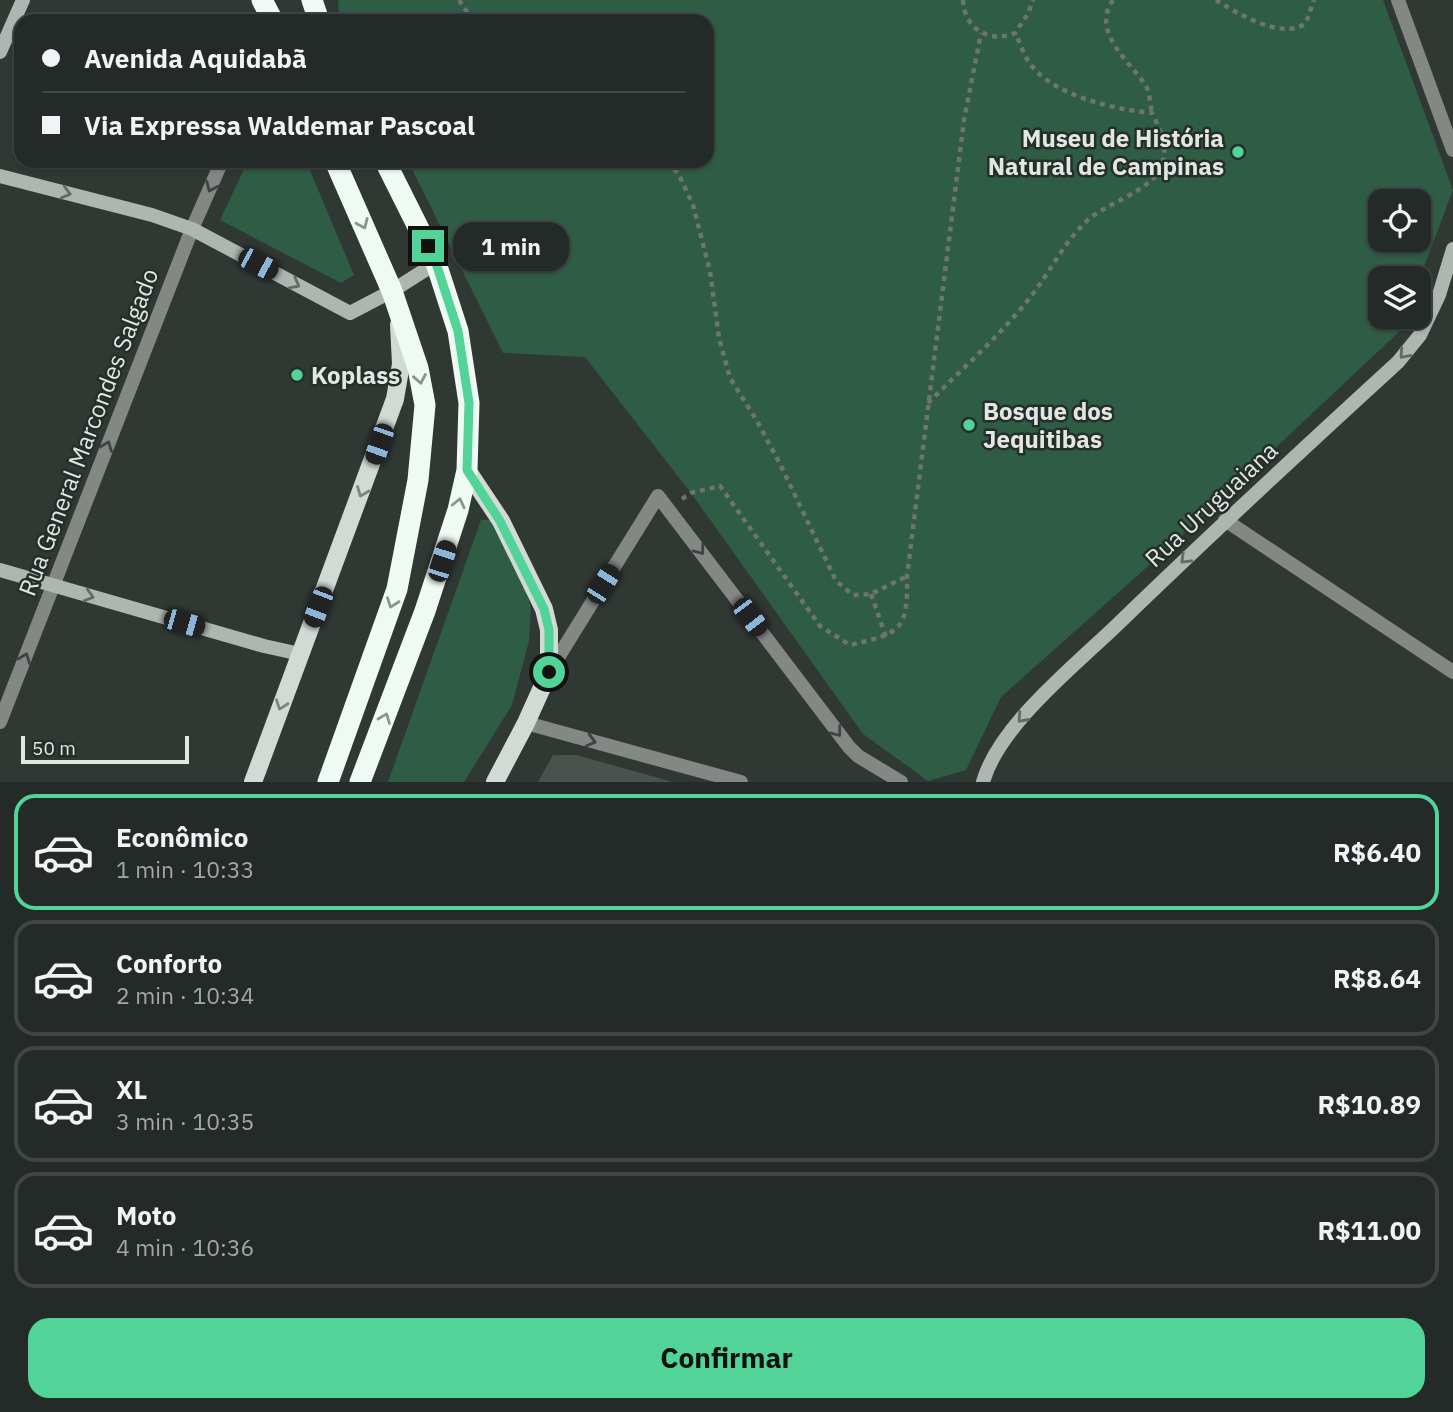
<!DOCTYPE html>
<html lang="pt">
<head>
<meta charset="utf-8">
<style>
	body { margin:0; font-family:"IBM Plex Sans",sans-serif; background:#2c322f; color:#f1f3f6; height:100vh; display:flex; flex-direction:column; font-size:26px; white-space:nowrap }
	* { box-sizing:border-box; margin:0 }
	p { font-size:23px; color:#a3a7a7 }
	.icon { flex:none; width:38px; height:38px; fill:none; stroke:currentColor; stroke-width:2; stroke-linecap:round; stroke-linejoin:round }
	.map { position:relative; height:782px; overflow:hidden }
	.details { display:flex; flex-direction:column; background:#242a27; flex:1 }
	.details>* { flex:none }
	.top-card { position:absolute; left:14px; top:14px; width:700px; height:154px; border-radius:21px; box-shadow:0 2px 5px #0004,0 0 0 2px #414644; display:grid; align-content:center; height:154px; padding:0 28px; background:#242a27 }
	.controls { position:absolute; left:1368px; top:189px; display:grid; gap:14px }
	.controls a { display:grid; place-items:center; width:63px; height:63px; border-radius:14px; background:#242a27; box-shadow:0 2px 5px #0004,0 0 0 2px #414644; font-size:35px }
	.scale { position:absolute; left:21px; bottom:18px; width:168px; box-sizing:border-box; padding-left:7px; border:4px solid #e2e7e4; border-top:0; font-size:19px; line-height:24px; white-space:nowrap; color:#e2e7e4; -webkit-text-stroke:5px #262e2a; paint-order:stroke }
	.end { position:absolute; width:32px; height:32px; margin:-16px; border:9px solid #52d397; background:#111; box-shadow:0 0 0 4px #111 }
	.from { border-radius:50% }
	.bubble { position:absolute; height:49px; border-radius:21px; background:#242a27; box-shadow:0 2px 5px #0004,0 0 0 2px #414644; font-size:23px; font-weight:700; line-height:49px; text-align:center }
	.car { position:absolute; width:21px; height:42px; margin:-21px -10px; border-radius:9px; box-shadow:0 0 5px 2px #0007; background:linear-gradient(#222 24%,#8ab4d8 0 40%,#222 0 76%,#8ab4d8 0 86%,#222 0) }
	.top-card b { display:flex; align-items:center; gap:24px; height:66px; font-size:26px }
	.top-card b+b { border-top:2px solid #414644 }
	.top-card i { width:18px; height:18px; background:#f1f3f6 }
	ul { padding:12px 0 0; list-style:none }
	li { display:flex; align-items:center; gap:21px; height:116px; margin:0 14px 10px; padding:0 14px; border:4px solid #414644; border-radius:21px }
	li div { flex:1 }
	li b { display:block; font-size:26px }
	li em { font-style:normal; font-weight:700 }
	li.on { border-color:#52d397 }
	li>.icon { width:63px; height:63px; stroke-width:1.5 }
	.action { display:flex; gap:14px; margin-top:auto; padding:14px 28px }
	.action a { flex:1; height:80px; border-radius:21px; background:#52d397; color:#111; font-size:28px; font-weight:700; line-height:80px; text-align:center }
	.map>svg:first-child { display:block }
	.green { fill:#2e5c44; fill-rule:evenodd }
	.building { fill:#49524d }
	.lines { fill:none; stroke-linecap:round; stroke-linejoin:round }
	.path { stroke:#6e7571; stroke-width:4.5; stroke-dasharray:5 5; stroke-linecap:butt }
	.street { stroke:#848885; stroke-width:14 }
	.secondary { stroke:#afb6b2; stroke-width:14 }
	.primary { stroke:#d1dad4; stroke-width:18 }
	.highway { stroke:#f0faf4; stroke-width:21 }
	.oneway { stroke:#3e4441 }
	.oneway2 { stroke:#646b67 }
	.oneway3 { stroke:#8b948f }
	.oneway4 { stroke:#7c847f }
	.route { stroke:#52d397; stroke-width:9 }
	.poi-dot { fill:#52d397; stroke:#262e2a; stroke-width:2.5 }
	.labels { text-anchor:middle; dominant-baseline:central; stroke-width:5; stroke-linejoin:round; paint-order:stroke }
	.poi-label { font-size:24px; font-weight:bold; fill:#e2e7e4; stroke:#262e2a; text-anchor:start }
	.street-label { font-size:24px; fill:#e2e7e4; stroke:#262e2a }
</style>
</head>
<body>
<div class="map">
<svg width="1453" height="782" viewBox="0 0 1453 782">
	<rect width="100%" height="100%" fill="#303834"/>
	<path class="green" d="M338,0h1045l70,190 -34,90v-2h-38v39h25l-5,13 -227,213 -173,154 -35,73 -38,11 -65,-47 -172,-241 -106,-136 -82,-4 -95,-192h299v-140h-367zM1419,201v39h-38v-39z
		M248,161h58l48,114 -13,8 -121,-63z
		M481,520h12l31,62 7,26 -2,33 -17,64 -48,77h-76z"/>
	<path class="building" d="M553,755h23l97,27h-135z"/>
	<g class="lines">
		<path class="path" d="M459,0l14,21
			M963,0c1,28 26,44 52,33l13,-19 5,-14
			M1113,0c-23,33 18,62 33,86 4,7 4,19 6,27
			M1216,0c21,13 66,41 90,23l8,-23
			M668,161l11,14 14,30 17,66 9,67 11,40 27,43 23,43 56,117 17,14 18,-1 36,-18
			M928,403c35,-35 74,-69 104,-108 20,-26 33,-55 58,-77 19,-15 60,-28 70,-49 10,-19 1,-38 -8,-56 -36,-3 -102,-18 -123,-51 -6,-8 -9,-20 -14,-29
			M682,499l9,-6 29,-7 100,140 30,19c51,-12 58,-14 57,-69l57,-456 17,-87
			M871,594l15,43"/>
		<path class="street" d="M1398,0l55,150
			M1225,520l228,152
			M549,672l109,-176 191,251 9,9 43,26
			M0,722l192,-493 30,-68
			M526,723l215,59"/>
		<path class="secondary" d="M0,52l23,-52
			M0,176l152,39 40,14 158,84 42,-22 44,-28
			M0,570l264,76 36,8
			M983,782c16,-57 94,-118 136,-159 92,-89 185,-175 279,-261l22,-27 19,-40 14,-46"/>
		<path class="primary" d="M467,470l34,51 43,88 5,21v42l-23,51 -31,59
			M253,782l142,-383 6,-35 -2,-39"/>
		<path class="highway" d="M262,0l11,21
			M312,0l7,21
			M328,782l69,-193 21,-109 7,-75 -7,-37 -26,-77 -57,-130
			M360,782l65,-171 33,-101 9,-40 2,-67 -11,-72 -22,-68 -51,-102"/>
	</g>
	<defs><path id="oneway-chevron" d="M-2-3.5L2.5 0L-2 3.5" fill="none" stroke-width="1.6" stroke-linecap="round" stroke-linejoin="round" transform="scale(1.75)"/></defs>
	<g class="oneway">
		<use href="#oneway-chevron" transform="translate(211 187) rotate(114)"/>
		<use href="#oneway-chevron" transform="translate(107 446) rotate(-69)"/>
		<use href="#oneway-chevron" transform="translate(700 550) rotate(53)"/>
		<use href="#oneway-chevron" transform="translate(25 658) rotate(-69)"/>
		<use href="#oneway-chevron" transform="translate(837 732) rotate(53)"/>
		<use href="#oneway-chevron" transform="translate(591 741) rotate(15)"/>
	</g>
	<g class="oneway2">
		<use href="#oneway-chevron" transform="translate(66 193) rotate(15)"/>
		<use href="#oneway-chevron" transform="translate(295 284) rotate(28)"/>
		<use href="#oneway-chevron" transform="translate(1404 354) rotate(131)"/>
		<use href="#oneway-chevron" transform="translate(1185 559) rotate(136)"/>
		<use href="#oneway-chevron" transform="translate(89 596) rotate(16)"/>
		<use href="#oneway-chevron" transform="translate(1022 718) rotate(132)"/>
	</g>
	<g class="oneway3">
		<use href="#oneway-chevron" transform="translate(363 224) rotate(66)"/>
		<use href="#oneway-chevron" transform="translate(420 379) rotate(80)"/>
		<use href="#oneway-chevron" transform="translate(459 503) rotate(-77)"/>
		<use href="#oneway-chevron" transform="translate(392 603) rotate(110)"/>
		<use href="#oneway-chevron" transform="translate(385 718) rotate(-69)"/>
	</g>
	<g class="oneway4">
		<use href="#oneway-chevron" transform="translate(362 492) rotate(111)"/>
		<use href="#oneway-chevron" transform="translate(281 705) rotate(110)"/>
	</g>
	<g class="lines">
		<path class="route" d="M428,246l8,17 22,68 11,72 -2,67 33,51 44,88 5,21v42"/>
	</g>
	<g class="poi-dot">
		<circle cx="1238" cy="152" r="7"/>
		<circle cx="297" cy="375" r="7"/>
		<circle cx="969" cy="425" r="7"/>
	</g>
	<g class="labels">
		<g class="poi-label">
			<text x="1224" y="138" text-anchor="end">Museu de História<tspan x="1224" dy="28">Natural de Campinas</tspan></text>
			<text x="311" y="375">Koplass</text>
			<text x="983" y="411">Bosque dos<tspan x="983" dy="28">Jequitibas</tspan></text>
		</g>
		<g class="street-label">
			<text transform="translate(88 432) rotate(-69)">Rua General Marcondes Salgado</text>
			<text transform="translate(1211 504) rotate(-43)">Rua Uruguaiana</text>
		</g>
	</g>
</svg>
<div class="controls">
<a><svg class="icon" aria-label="locate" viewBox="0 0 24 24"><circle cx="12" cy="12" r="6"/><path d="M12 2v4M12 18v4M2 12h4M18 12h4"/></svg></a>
<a><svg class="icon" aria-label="layers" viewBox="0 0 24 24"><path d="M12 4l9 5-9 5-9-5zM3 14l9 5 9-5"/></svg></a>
</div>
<div class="scale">50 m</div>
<i class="end from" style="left:549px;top:672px"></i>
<i class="end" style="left:428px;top:246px"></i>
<div class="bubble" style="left:453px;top:222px;width:116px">1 min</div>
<i class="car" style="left:258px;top:264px;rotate:118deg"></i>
<i class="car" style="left:379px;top:444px;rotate:199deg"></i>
<i class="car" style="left:442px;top:561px;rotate:18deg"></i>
<i class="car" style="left:603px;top:584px;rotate:32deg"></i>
<i class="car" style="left:318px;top:607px;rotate:201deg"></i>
<i class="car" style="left:750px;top:617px;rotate:143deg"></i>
<i class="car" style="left:184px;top:623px;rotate:106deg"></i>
<div class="top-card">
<b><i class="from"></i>Avenida Aquidabã</b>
<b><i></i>Via Expressa Waldemar Pascoal</b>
</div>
</div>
<section class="details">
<ul>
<li class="on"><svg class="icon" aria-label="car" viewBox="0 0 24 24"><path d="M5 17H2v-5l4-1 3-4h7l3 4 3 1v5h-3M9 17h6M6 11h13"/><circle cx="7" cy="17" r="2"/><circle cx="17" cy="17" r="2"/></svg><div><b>Econômico</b><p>1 min · 10:33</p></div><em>R$6.40</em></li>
<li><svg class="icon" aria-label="car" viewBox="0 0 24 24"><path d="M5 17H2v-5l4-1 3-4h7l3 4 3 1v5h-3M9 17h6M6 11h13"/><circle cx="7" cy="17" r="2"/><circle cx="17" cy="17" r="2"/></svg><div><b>Conforto</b><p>2 min · 10:34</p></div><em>R$8.64</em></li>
<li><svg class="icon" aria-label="car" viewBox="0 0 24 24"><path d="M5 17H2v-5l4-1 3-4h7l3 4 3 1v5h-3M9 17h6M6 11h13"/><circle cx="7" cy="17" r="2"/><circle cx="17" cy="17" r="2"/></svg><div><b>XL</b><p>3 min · 10:35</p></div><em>R$10.89</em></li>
<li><svg class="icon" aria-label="car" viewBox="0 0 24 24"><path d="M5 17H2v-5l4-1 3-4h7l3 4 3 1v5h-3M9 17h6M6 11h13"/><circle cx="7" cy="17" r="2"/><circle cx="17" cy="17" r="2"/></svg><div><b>Moto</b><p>4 min · 10:36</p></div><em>R$11.00</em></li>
</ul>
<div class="action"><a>Confirmar</a></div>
</section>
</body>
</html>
